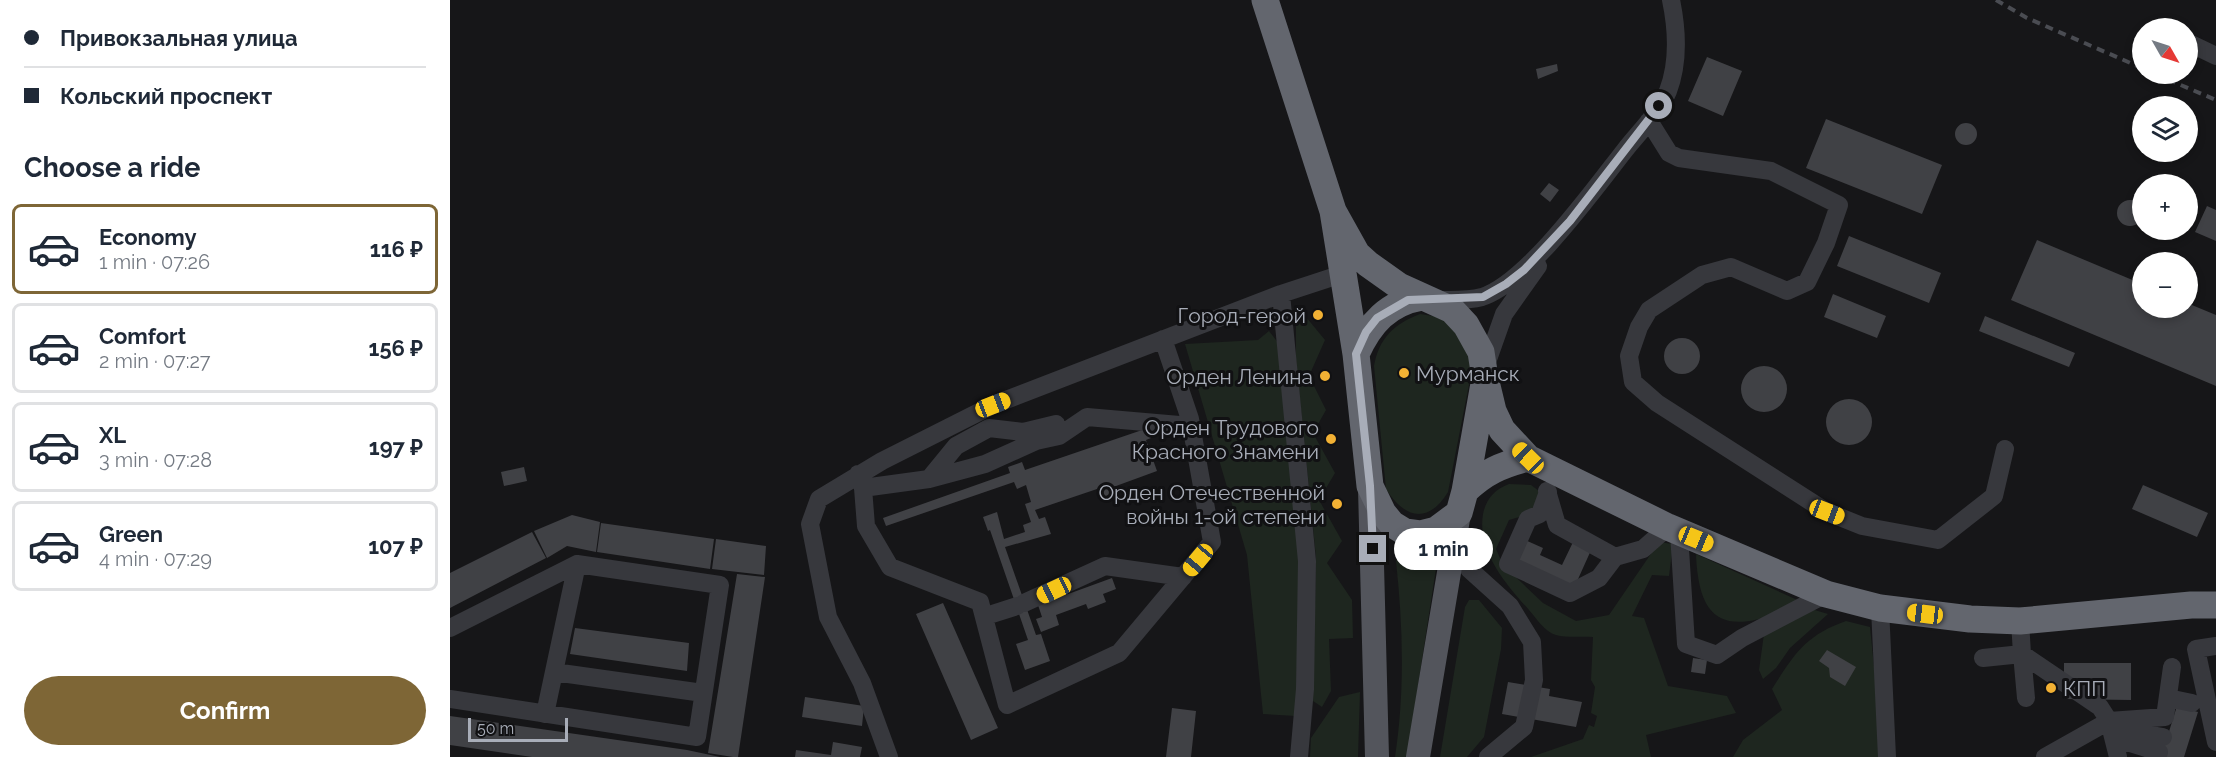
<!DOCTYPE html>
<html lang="en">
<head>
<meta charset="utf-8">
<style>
	body { margin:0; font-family:Raleway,sans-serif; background:#f2f2f3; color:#1f2937; height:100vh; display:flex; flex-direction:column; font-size:22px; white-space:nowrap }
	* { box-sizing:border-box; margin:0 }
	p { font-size:20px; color:#747a83 }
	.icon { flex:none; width:33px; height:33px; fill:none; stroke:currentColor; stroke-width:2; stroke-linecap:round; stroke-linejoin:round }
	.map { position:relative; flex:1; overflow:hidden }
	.details { display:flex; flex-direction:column; background:#fff; width:450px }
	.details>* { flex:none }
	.top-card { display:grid; align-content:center; height:132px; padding:0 24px; background:#fff }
	.needle { width:39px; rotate:129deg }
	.buttons { position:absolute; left:1682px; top:18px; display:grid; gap:12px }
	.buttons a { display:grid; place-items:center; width:66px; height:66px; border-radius:50%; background:#fff; box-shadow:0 3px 9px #0003; font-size:30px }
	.scale { position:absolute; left:18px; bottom:15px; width:100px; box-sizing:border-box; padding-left:6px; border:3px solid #a8adb8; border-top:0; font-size:16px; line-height:21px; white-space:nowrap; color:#a8adb8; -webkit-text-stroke:4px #111113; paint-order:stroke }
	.end { position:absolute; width:27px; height:27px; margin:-14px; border:8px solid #a8adb8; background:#111; box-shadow:0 0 0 3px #111 }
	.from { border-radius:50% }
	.bubble { position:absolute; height:42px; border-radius:21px; background:#fff; box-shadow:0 3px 9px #0003; font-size:20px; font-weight:700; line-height:42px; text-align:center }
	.car { position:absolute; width:18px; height:36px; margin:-18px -9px; border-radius:8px; box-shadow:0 0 4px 2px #0007; background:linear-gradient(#f5c518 24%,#345 0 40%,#f5c518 0 76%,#345 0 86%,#f5c518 0) }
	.top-card b { display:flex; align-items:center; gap:21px; height:57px; font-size:22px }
	.top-card b+b { border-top:2px solid #e0e1e3 }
	.top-card i { width:15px; height:15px; background:#1f2937 }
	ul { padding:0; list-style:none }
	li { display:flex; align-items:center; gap:18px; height:90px; margin:0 12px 9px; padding:0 12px; border:3px solid #e0e1e3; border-radius:9px }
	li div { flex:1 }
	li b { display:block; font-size:22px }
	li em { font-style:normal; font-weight:700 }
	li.current { border-color:#7e6636 }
	li>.icon { width:54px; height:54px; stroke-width:1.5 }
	h2 { padding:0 24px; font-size:27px; line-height:72px }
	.action { display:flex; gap:12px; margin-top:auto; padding:12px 24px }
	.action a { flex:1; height:69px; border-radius:36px; background:#7e6636; color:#fff; font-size:24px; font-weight:700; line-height:69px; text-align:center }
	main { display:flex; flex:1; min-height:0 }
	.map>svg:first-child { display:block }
	.green { fill:#1e261f }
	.building { fill:#404145 }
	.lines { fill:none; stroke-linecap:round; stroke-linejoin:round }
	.minor { stroke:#37383d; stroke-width:18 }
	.major { stroke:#53555c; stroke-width:24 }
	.highway { stroke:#63666e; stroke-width:27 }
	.rail { stroke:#4a4c52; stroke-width:4; stroke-dasharray:8 6; stroke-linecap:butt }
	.route { stroke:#a8adb8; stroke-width:8 }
	.poi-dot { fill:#f2b134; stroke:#111113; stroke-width:2 }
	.labels { text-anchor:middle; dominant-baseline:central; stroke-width:6; stroke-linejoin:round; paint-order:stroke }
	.poi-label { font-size:21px; fill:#a8adb8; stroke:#111113; text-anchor:end }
</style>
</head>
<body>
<main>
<section class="details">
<div class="top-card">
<b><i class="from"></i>Привокзальная улица</b>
<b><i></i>Кольский проспект</b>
</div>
<h2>Choose a ride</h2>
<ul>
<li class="current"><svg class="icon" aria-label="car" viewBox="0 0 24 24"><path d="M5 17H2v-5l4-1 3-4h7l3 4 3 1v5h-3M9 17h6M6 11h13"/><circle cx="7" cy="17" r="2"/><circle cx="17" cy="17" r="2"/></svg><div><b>Economy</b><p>1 min · 07:26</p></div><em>116 ₽</em></li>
<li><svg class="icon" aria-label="car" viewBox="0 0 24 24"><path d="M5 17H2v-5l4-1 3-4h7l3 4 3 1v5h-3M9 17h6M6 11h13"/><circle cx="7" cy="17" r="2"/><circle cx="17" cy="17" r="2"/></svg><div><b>Comfort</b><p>2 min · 07:27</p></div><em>156 ₽</em></li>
<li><svg class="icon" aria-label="car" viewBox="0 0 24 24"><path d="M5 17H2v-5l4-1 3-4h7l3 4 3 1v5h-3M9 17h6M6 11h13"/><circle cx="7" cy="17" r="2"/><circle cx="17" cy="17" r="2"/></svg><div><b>XL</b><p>3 min · 07:28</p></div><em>197 ₽</em></li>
<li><svg class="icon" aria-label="car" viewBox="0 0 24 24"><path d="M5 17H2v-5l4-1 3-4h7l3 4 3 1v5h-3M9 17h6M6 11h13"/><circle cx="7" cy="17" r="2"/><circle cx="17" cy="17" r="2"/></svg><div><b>Green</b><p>4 min · 07:29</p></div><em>107 ₽</em></li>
</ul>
<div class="action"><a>Confirm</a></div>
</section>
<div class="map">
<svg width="1766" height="757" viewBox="0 0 1766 757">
	<rect width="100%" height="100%" fill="#161618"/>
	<path class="green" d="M970,314l19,3 16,9 18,38 -25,128c-20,33 -44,26 -62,-3l-12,-123c5,-28 20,-42 46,-52z
		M856,317l19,23 -16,36 17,34 -13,23 22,40 -16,27 23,41 -15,22 25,37 1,38 -24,1 2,52 -9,16 -9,-6 3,-144 -20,-197v-36z
		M819,331l10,13 20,208 -3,164 -33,-2 -16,-159 -62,-211 73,-4z
		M1059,484l22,1 8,6 1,9 -14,15 -17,5 -13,29 7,16 40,38 33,18 33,-6 50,-73 14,2 -4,32 -17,-1 -20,41 12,2 24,68 59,10 9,17 -90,22 5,22h-120l52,-18 6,-14 5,2 3,-11 -6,-3 4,-26 -4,-7 2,-43c-11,-1 -26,1 -37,-2 -11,-3 -20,-17 -27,-25 -24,-27 -52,-59 -46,-96 3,-15 12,-25 26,-30z
		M961,542h13l9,4 4,16 -30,195h-12c10,-65 8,-131 1,-196l6,-12z
		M1246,554l108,49c-63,26 -105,37 -108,-49z
		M1019,600h10l23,28 -1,21 -17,88 -17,20h-27l25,-150z
		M1358,608l20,6 -38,34 -14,20 -13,11 -4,-9 5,-36z
		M1396,621l24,6 13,130h-150l10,-17 39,-30 -10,-21c22,-35 34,-54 74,-68z
		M910,692l-2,65h-48l1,-19 28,-41z"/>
	<path class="building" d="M1257,57l35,14 -19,45 -35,-15z
		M1107,64l1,7 -20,8 -2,-10z
		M1376,119l116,46 -20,49 -116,-46z
		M1505 134a11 11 0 1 1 22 0a11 11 0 1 1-22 0Z
		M1099,183l10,7 -9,12 -10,-8z
		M1667 213a13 13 0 1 1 26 0a13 13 0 1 1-26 0Z
		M1757,206l9,4v31l-21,-9z
		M1399,236l92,37 -12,30 -92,-37z
		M1587,240l105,44v24h45v-5l29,12v71l-205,-86z
		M1383,294l53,22 -9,22 -53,-21z
		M1535,316l90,37 -6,14 -90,-36z
		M1214 356a18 18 0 1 1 36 0a18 18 0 1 1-36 0Z
		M1291 389a23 23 0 1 1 46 0a23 23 0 1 1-46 0Z
		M1376 422a23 23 0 1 1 46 0a23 23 0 1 1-46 0Z
		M698,428l3,10 -5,2 11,31 -41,15 2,6 -18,6 -3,-9 -62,21 4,9 6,-2 6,17 -46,13 31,88 5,-1 9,27 -25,9 -9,-26 12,-4 -38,-110 -2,1 -5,-14 14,-5 7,27 21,-7 -2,-7 8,-3 -6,-18 6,-2 -5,-17 -9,4 -3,-7 -128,44 -3,-8 127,-45 -2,-6 14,-5 3,8z
		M74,467l3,14 -23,5 -3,-14z
		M1693,485l65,28 -11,24 -65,-28z
		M122,515l28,7 -4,30 -29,-6 -20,12 -13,-27z
		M151,523l113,16 -4,30 -113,-17z
		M82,532l14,26 -96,50v-35z
		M266,539l50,7 -2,29 -52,-6z
		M1073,539l20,9 -3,7 22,10 12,-25 18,8 -18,40 -61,-27z
		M287,574l28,3 -27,180h-5l-25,-4z
		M662,578l4,11 -13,5 3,8 -18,7 -2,-5 -30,11 3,10 -18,7 -5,-13 6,-2 -4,-12z
		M493,603l55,125 -27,12 -55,-126z
		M125,628l114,15 -2,28 -117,-17z
		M1377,650l29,17 -11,19 -15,-9 -1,-9 -10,-7z
		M1243,658l14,2 -2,14 -14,-2z
		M1614,663h67v37l-67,-1z
		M1058,682l42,7 -1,7 33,6 -6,25 -74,-13z
		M355,697l59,9 -2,20 -60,-9z
		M1727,706l21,6 -14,45h-23z
		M722,708l24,3 -5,46h-25z
		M0,716l237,34 33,7h-188l-82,-12z
		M383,742l29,5 -2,10h-65l1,-7 35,5z"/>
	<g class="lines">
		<path class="minor" d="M1737,42l29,14
			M1199,121l20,32 10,5 92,13 68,34 -13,38 -19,39 -20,9 -56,-24 -29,8 -53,35 -10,17 -10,29 4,26 24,21 170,109 35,14 76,14 56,-44 11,-47
			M831,294l26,267 -2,128 -6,68
			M986,300c15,0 32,1 46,-3 45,-14 113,-109 143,-147 15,-19 34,-37 43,-59 11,-29 9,-62 3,-91
			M1036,365l18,-51 34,-48
			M408,474l5,14 3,38 24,41 90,35 27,103 112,-52 93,-111 -22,-123 -27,-80
			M479,479l27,-33 33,-18 34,4 33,-8
			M413,488l66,-9 56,-15 51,-23 23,-5 28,-19 104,9
			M1097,491l10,34 58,32
			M1098,492l-8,22 -12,5 -20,45 62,29 29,-15 16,-21 28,-8 25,-22
			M1229,533l7,111 31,11 25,-17 84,-44
			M1005,547l14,22 41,37 22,36 2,38 -10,47 -36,30
			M574,603l81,-37 78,11
			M1430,608l7,149
			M536,616l31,-10
			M0,628l127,-64 143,21 -23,152 -247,-38
			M1766,646l-20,3 20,93
			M1533,658l39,-4 -2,-33
			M104,672l149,21
			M1576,698l-4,-44 78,53 9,14 9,36
			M1718,698l24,5
			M95,714l32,-150
			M1662,728l51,9
			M1664,738l45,14
			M439,757l-27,-74 -34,-66 -18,-93 9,-25 63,-38 111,-56 288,-111 61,-20
			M1595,757l64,-36 56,-4 7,-50"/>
		<path class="major" d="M920,488l7,269
			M968,757l41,-244"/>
		<path class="highway" d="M815,0l68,211 24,43 11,10 31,22 53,24 14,15 15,27 4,26 -20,113 -6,22 -23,17 -16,4 -15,-2 -13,-8 -9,-11 -13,-27 -14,-132 -23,-143
			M906,354c14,-31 32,-51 66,-57
			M1037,386l6,25 9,19 26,28 140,69 158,67 54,14 90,11 50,2 171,-16h25
			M1015,491c20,-19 36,-26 63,-33"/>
		<path class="rail" d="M1546,0l31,18 115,50
			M1705,74l61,26"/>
	</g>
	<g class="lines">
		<path class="route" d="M923,549l-3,-63 -14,-132 10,-22 11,-14 31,-18 75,-3 23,-13 18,-14 46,-49 89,-115"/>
	</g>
	<g class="poi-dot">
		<circle cx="868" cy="315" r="6"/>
		<circle cx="954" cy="373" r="6"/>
		<circle cx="875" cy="376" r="6"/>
		<circle cx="881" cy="439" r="6"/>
		<circle cx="887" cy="504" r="6"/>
		<circle cx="1601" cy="688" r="6"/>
	</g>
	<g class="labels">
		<g class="poi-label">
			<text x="856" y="315">Город-герой</text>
			<text x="966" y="373" text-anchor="start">Мурманск</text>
			<text x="863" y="376">Орден Ленина</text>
			<text x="869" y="427">Орден Трудового<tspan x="869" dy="24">Красного Знамени</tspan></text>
			<text x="875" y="492">Орден Отечественной<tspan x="875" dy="24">войны 1-ой степени</tspan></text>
			<text x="1613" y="688" text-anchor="start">КПП</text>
		</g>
	</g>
</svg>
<div class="buttons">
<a><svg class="needle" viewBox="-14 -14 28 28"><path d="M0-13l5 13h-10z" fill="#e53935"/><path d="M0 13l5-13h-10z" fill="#747a83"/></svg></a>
<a><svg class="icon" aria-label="layers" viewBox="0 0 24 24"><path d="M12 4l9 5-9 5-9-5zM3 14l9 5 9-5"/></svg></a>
<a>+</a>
<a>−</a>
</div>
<div class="scale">50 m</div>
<i class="end from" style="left:1209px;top:106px"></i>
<i class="end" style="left:923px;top:549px"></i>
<div class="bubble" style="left:944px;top:528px;width:99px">1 min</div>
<i class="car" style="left:543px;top:405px;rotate:69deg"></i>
<i class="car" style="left:1078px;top:458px;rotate:314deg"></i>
<i class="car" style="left:1377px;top:512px;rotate:111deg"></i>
<i class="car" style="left:1246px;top:539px;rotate:112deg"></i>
<i class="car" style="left:748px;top:560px;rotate:220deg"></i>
<i class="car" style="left:604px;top:590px;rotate:245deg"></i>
<i class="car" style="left:1475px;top:614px;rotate:277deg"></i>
</div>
</main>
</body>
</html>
